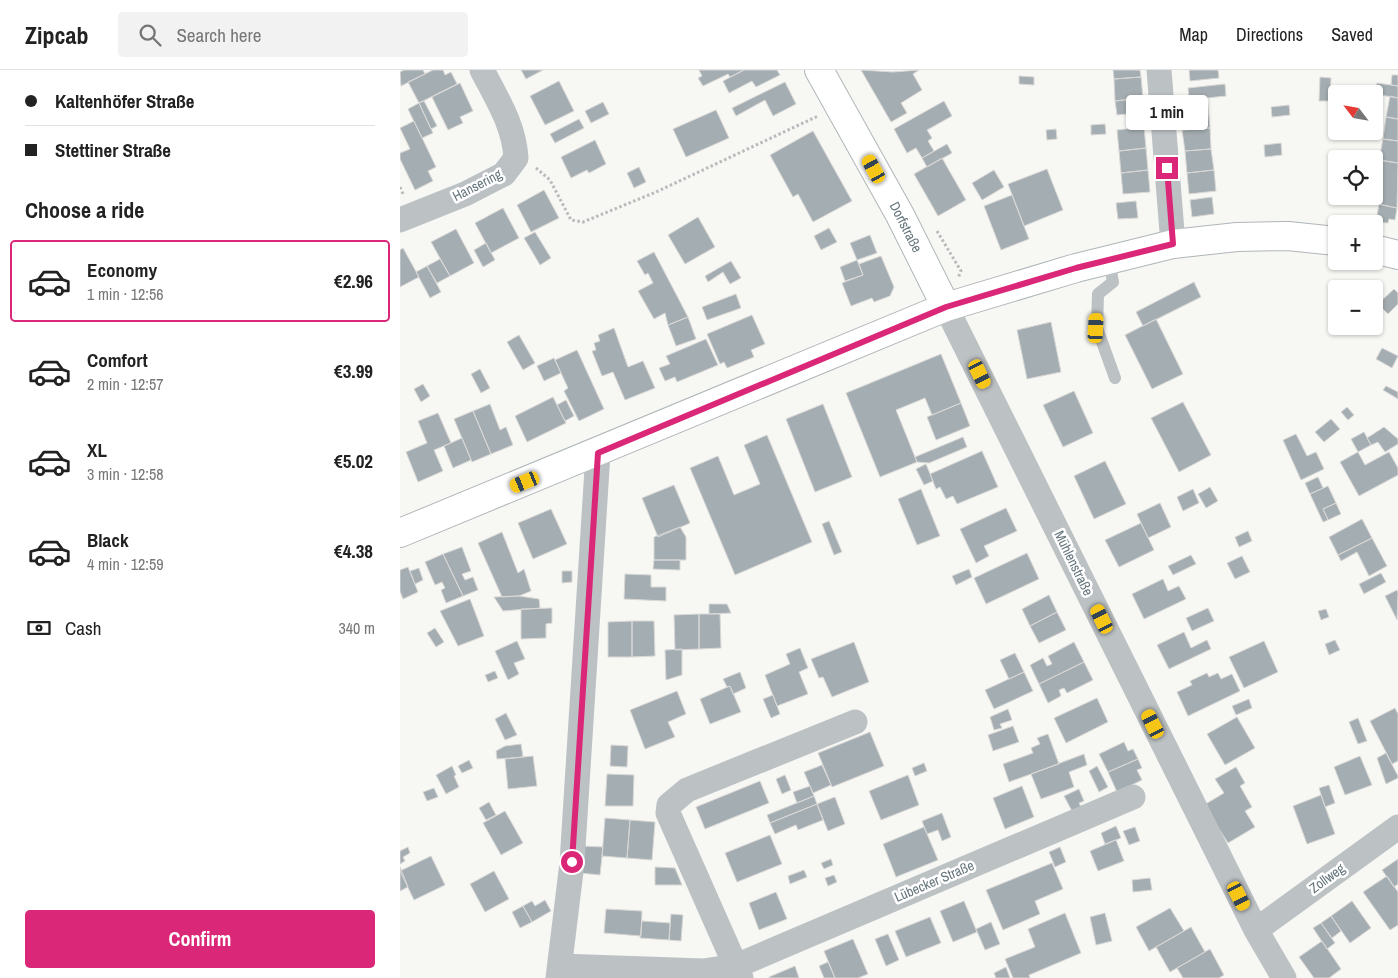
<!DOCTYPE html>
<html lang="en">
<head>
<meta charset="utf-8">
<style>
	body { margin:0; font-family:"Archivo Narrow",sans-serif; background:#f2f2f2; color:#222; height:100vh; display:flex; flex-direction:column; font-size:19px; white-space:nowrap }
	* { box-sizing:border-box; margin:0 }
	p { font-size:16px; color:#767676 }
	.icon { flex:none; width:28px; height:28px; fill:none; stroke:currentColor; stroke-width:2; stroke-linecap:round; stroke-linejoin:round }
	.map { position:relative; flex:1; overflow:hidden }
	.panel { display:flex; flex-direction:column; background:#fff; width:400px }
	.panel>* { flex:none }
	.top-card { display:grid; align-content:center; height:110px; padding:0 25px; background:#fff }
	.needle { width:32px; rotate:301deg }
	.controls { position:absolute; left:928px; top:15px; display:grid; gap:10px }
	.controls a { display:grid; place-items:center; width:55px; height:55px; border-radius:5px; background:#fff; box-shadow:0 1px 4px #0004; font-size:25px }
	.end { position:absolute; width:22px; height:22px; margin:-11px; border:6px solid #db2777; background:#fff; box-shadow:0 0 0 2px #fff }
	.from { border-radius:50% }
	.bubble { position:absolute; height:35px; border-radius:5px; background:#fff; box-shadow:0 1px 4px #0004; font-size:16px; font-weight:700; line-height:35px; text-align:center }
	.car { position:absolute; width:15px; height:30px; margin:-15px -8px; border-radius:6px; box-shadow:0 0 4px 1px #0007; background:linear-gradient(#f5c518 24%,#345 0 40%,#f5c518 0 76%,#345 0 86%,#f5c518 0) }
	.top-card b { display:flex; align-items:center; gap:18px; height:48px; font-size:19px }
	.top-card b+b { border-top:1px solid #e0e0e0 }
	.top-card i { width:12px; height:12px; background:#222 }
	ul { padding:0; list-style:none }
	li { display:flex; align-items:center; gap:15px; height:82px; margin:0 10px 8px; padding:0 15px; border:2px solid transparent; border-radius:5px }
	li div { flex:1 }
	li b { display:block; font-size:19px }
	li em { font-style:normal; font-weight:700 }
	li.current { border-color:#db2777 }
	li>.icon { width:45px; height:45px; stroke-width:1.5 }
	h2 { padding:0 25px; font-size:22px; line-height:60px }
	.pay { display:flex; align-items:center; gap:12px; height:55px; padding:0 25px; font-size:19px }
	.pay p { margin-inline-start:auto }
	.button { display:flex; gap:10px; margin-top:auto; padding:10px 25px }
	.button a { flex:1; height:58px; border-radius:5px; background:#db2777; color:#fff; font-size:20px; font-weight:700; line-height:58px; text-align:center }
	header { display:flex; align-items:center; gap:30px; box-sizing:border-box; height:70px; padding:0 25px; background:#fff; border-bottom:1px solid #e0e0e0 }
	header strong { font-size:24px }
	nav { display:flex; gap:28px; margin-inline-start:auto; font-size:18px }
	.search { width:350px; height:45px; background:#f2f2f2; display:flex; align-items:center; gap:12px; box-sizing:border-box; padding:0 18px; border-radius:5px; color:#767676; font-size:19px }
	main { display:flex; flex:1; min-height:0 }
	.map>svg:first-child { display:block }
	.building { fill:#a4adb1; stroke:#d9d8d7 }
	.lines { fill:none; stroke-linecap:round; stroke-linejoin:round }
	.secondary-casing { stroke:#afb6b9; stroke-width:30 }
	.path { stroke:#b7bbbc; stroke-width:3; stroke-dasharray:2.5 2.5; stroke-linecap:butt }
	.lane { stroke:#bcc1c4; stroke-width:12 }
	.street { stroke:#bcc1c4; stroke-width:25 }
	.secondary { stroke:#fff; stroke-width:28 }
	.route { stroke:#db2777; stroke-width:6 }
	.labels { text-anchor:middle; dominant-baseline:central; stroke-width:5; stroke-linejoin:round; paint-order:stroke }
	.street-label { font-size:14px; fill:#65757c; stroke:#fff }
</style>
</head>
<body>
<header>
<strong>Zipcab</strong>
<div class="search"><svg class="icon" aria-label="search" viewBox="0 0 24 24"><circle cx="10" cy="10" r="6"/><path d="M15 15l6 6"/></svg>Search here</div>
<nav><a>Map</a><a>Directions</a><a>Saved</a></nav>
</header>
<main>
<section class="panel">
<div class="top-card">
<b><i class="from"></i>Kaltenhöfer Straße</b>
<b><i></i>Stettiner Straße</b>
</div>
<h2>Choose a ride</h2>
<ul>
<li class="current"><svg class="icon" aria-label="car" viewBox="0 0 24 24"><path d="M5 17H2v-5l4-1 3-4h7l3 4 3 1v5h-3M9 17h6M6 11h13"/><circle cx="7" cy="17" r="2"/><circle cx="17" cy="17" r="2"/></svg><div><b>Economy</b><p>1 min · 12:56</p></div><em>€2.96</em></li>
<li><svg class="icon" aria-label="car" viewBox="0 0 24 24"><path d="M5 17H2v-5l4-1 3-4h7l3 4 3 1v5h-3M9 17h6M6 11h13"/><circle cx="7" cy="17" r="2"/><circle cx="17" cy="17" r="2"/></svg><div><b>Comfort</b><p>2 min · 12:57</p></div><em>€3.99</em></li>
<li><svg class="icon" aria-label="car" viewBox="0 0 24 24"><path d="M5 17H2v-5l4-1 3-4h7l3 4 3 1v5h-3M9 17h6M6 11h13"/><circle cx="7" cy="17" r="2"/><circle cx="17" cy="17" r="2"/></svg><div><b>XL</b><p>3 min · 12:58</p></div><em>€5.02</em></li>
<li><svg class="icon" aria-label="car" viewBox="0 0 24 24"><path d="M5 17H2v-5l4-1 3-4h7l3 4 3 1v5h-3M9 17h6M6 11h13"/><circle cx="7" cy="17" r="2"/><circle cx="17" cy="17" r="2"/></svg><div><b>Black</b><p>4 min · 12:59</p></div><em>€4.38</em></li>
</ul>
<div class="pay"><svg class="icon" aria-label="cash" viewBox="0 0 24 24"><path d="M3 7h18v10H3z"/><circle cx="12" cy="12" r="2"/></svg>Cash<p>340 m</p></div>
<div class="button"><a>Confirm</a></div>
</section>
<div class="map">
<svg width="998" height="908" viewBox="0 0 998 908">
	<rect width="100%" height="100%" fill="#f7f7f4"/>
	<path class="building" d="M4,0h19l2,4 -24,12 -1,-14z
		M33,0h10l2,5 6,-3 6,12 -38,19 -11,-21z
		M121,0h22l-17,9z
		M299,0h45l-14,7 -2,-3 -25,12 -5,-8 4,-2z
		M344,0h33l3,5 -24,12 -4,-6 -23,12 -6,-12z
		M461,0l32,2 26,-2 -6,4 9,16 -21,13 6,10 -16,9z
		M713,0h27l1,7 -27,2z
		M789,0h29l1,8 -29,3z
		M992,5h6v11l-7,-1z
		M619,6l15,1v8l-15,-1z
		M741,7l2,21 -28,3 -1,-22z
		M920,7l11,1 -1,23h-11z
		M159,11l15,30 -29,14 -15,-29z
		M385,12l11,22 -23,12 -8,-16 -29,16 -4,-8z
		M60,13l13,28 -13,6 3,6 -15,7 -16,-33z
		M977,13l21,3v12l-23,-4z
		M825,14l1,12 -19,2 1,9 -18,1 -2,-20z
		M990,26l8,2v21l-12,-2z
		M743,28h3l1,14 -30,3 -2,-14z
		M24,31l13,25 -6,3 -12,-26z
		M544,31l8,15 -25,14 5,8 -4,3 6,10 -12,7 -6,-10 -9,5 -13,-24z
		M203,32l6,12 -18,9 -6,-12z
		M19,33l14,30 -11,5 -14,-29z
		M889,35l1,10 -18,2 -1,-10z
		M808,37l2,21 -28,2 -2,-21z
		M316,40l13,28 -43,19 -13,-28z
		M986,47l12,2v22l-15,-2z
		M179,49l5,9 -29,15 -5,-9z
		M14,51l22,46 -8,4 5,10 -18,9 -15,-31v-6l10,-4 -10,-21z
		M705,54l1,10 -15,1v-10z
		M744,57l2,21 -27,3 -2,-21z
		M810,58l1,21 -26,2 -3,-21z
		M656,59l1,10 -10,1 -1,-10z
		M413,61l39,70 -39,21 -15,-28 -5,3 -23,-42z
		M983,69l15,2v22l-19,-3z
		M195,70l11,24 -17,9 -2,-3 -16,8 -10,-21z
		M881,73l1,12 -17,2 -1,-12z
		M547,74l5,9 -25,14 -5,-9z
		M746,78l2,22 -27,3 -2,-22z
		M811,79l3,21 -27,3 -2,-22z
		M542,88l24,42 -28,16 -24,-42z
		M979,90l19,3 -1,45 -25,-5z
		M239,97l7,15 -12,6 -7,-15z
		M647,99l16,41 -39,16 -16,-42z
		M594,100l10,17 -22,13 -10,-17z
		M748,100l2,22 -27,2 -2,-21z
		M814,100l2,21 -27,3 -2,-21z
		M144,120l15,28 -28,14 -14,-27z
		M612,125l17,44 -28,11 -17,-44z
		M812,127l2,17 -22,3 -2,-17z
		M736,131l2,17 -20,1 -2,-16z
		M979,134l18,4 -2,12 -6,-1 -1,4 -12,-1z
		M103,138l16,30 -28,15 -16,-30z
		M298,147l17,30 -30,17 -17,-29z
		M429,158l8,14 -16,8 -7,-14z
		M56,159l18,34 -24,13 -19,-34z
		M135,162l16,26 -11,7 -16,-27z
		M470,165l7,18 -20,7 -7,-17z
		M86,173l9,17 -12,7 -9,-17z
		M3,178l16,29 -19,10v-37z
		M254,182l34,65 -20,8 -3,-12 -11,6 -16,-28 15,-8 -5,-10 -3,2 -8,-14z
		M481,186l13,31 -4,9 -16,6 -2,-4 -21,8 -9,-23 21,-8 -4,-11z
		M40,189l10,17 -13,7 -10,-17z
		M457,190l6,15 -18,6 -5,-14z
		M331,191l10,17 -11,6 -7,-12 -15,10 -3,-6z
		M27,196l14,26 -11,6 -14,-26z
		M794,212l7,15 -58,29 -7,-14z
		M994,219l4,4v11l-10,10 -10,-10z
		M336,224l5,14 -34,12 -5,-13z
		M352,245l13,29 -14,6 3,7 -27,11 -3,-6 -4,2 -13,-30z
		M288,247l8,22 -20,7 -8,-21z
		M756,249l27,55 -31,15 -27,-54z
		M651,252l10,50 -34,7 -10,-49z
		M214,258l14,39 15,-6 12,27 -30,12 -12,-28 -11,4 -10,-25 4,-1 -2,-7 6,-2 -2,-6z
		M119,265l16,28 -12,7 -16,-28z
		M306,269l12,26 -41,17 -2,-5 -10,4 -6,-13 11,-4 -4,-8z
		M982,278l16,8 -6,12 -16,-9z
		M177,280l27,59 -25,12 -15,-30 4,-3 -13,-28z
		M541,284l20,49 -29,12 -7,-17 -29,12 21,52 -37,15 -34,-84z
		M154,288l7,15 -17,8 -7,-15z
		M80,299l10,19 -9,5 -10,-19z
		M23,314l7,12 -9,6 -7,-13z
		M986,316l12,6v7l-15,-9z
		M674,321l19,42 -30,14 -20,-42z
		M153,327l13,26 -39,19 -12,-26z
		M166,330l8,16 -9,5 -8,-16z
		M783,332l28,53 -32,17 -28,-54z
		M561,333l9,23 -34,14 -9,-23z
		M90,334l10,26 6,-3 7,18 -22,9 -18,-43z
		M423,334l29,73 -37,15 -29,-73z
		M947,337l7,8 -6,5 -7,-8z
		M73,341l18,43 -19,8 -18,-43z
		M38,343l13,30 -17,7 9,21 -25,11 -12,-30 21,-9 -9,-22z
		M931,349l9,10 -16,13 -9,-10z
		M984,357l14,12v5l-13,8 -7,-10 -7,3 -4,-7z
		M964,362l7,13 -13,7 -7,-13z
		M896,364l11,22 9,-4 8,17 -23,11 -18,-40z
		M367,365l45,107 -77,33 -45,-107 28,-12 16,39 26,-11 -16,-39z
		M563,367l4,10 -38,16 -12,-1 -2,-5z
		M62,368l9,22 -18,8 -9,-22z
		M582,381l16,36 -41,17 -4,-8 -7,3 -6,-12 -4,2 -6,-15z
		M958,382l7,13 24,-13 9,16v7l-39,21 -19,-34z
		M705,391l21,43 -32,15 -20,-43z
		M526,394l7,17 -9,4 -8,-16z
		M918,407l5,11 -13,6 -5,-11z
		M274,415l16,38 -32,14 -16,-39z
		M928,416l8,17 -13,6 5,11 -5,2 -13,-28z
		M810,417l8,14 -12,7 -8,-14z
		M521,419l19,47 -23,9 -19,-46z
		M793,419l6,14 -16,8 -6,-14z
		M760,433l11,24 -23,11 -11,-24z
		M936,433l5,11 -13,6 -5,-11z
		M606,438l11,23 -33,15 5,10 -13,7 -16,-34z
		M151,439l16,35 -34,15 -15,-36z
		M962,449l10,19 -34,17 -9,-18z
		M429,451l13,31 -8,3 -12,-31z
		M741,453l13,27 -35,17 -14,-27z
		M280,457l6,10v23h-32v-23z
		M848,461l4,10 -13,6 -4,-10z
		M102,462l16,41 6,-4 7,22 -12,5 -17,1 -24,-54z
		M972,468l15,28 -18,10 -12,-24 -16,9 -3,-6z
		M62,477l9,24 -9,3 3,6 8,-3 5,13 -15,6 -20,-42z
		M627,483l12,26 -53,25 -12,-26z
		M43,484l20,42 -17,7 -5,-13 4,-2 -3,-6 -7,3 -10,-23z
		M791,485l5,9 -23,11 -5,-9z
		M842,486l8,16 -15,7 -8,-16z
		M254,490h26v10l-27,-1z
		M8,497l10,25 -15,7 -3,-8v-21z
		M19,498l4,12 -8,4 -5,-13z
		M569,499l3,8 -16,8 -4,-9z
		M162,501h10v11l-10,1z
		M981,503l5,9 -22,12 -5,-10z
		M225,504l26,1v12h15v14l-42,-2z
		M763,509l5,12 11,-5 7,13 -42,20 -12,-25z
		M997,520l1,3 -1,27 -12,-24z
		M649,525l8,17 -27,14 -8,-17z
		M119,526l20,3 1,9 -37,3 -9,-14z
		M70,529l14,37 -26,10 -18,-35z
		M309,534h18l4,9 -22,1z
		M152,538v15l-6,1v14l-25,1v-30z
		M808,538l6,13 -22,10 -6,-13z
		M926,539l3,8 -8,3 -3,-9z
		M657,542l9,18 -27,13 -9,-17z
		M299,544v35l-24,1 -1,-35z
		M299,544h21l1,34 -22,1z
		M232,551h22l1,35 -23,1z
		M232,551v36h-24v-35z
		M35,558l9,14 -8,5 -9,-14z
		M784,562l7,16 16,-8 4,9 -42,20 -12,-24z
		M935,570l5,10 -11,5 -4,-11z
		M117,571l8,18 -11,4 5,11 -11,6 -13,-29z
		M864,571l14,31 -34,16 -15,-31z
		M454,572l15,40 -37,15 -9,-20 -4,1 -8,-19z
		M674,572l10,20 -45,22 -9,-19 13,-7 4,8 5,-2 -4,-8z
		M400,578l8,20 -9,4 9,22 -31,12 -12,-31 25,-11 -4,-10z
		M282,579v26l-16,5 -1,-30z
		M615,583l9,19 -15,7 -9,-19z
		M684,592l9,18 -26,13 -3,-5 -5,2 2,6 -13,7 -9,-19z
		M95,601l3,7 -10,4 -3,-7z
		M340,602l6,16 -13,6 -3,-8 -3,1 -4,-8z
		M624,602l9,19 -39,18 -9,-19z
		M807,603l2,4 9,-4 3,6 11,-5 8,17 -52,25 -11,-24 15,-7 -2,-4z
		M330,616l11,26 -31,12 -10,-25z
		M277,621l9,23 -18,8 7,15 -30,12 -15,-39z
		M373,625l7,19 -9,4 -8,-19z
		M697,628l11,24 -42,21 -12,-25z
		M849,629l3,9 -16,7 -4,-9z
		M995,638l3,6v47l-6,3 -22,-43z
		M608,639l4,11 -12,4 2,4 -8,2 -4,-13z
		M106,643l11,22 -12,5 -10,-21z
		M837,647l18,31 -30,17 -18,-31z
		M958,648l9,23 -9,3 -9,-22z
		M613,656l6,16 -26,9 -5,-16z
		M470,662l14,34 -52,21 -14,-34z
		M648,664l11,30 -50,18 -6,-18 30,-11 -2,-5 9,-4 -3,-6z
		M724,672l4,9 5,-2 5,10 -30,13 -9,-18z
		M121,674l2,13 -26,2 -1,-8 9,-5z
		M211,675l17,1 -1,21 -17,-1z
		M986,683l12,23v2l-12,6 -9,-26z
		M684,684l3,11 -18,7 5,15 -33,12 -10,-25z
		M133,686l4,30 -29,3 -3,-30z
		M960,686l12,29 -27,10 -11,-28z
		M738,689l4,9 -5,2 5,10 -25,12 -9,-20z
		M69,690l4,8 -11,5 -4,-7z
		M524,693l3,8 -12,5 -3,-8z
		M422,695l9,20 -18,8 -9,-21z
		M52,696l4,9 -2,1 5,11 -13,7 -10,-19z
		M697,696l11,21 -9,5 -10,-21z
		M836,697l9,16 -5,3 12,21 -7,4 10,16 -27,16 -24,-38 20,-12 -9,-14z
		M207,704l27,1 -1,31h-28z
		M385,705l6,15 -9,4 -6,-15z
		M508,705l11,30 -38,15 -12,-29z
		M360,711l9,22 -64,26 -9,-22z
		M929,715l6,18 -10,4 -6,-19z
		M410,716l4,10 -17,7 -4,-11z
		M622,716l12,31 -29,12 -12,-31z
		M34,718l4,9 -11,4 -4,-9z
		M679,719l5,12 -5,2 2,4 -9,4 -8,-15z
		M921,725l14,39 -28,10 -14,-38z
		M414,726l3,8 -47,19 -3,-8z
		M435,727l10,27 -17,7 -11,-27z
		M89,732l7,13 -10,5 -7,-12z
		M417,734l6,16 -25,10 -2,-5 -21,9 -5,-11z
		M105,741l18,32 -22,12 -18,-32z
		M542,743l9,24 -9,4 -4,-11 -11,4 -5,-13z
		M205,748l25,2 -3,38 -25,-2z
		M230,750l25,2 -3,38 -25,-2z
		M716,756l5,12 -16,6 -4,-11z
		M524,757l14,33 -42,17 -13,-33z
		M735,757l5,14 -11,4 -6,-14z
		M370,765l12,29 -45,18 -12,-29z
		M716,770l8,21 -26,10 -8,-20z
		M182,776l21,1 -3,28 -20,-2z
		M8,777l2,6 -7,4 2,4 -5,3v-13z
		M660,777l6,15 -11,5 -6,-15z
		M31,786l14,29 -31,15 -14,-29z
		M431,789l2,6 -9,4 -3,-6z
		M998,789v25l-4,3 -12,-17z
		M652,793l11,26 -28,12 5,13 -37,16 -17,-40z
		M0,797l8,20 -8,4z
		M255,797l20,1 7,17h-27z
		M404,800l3,7 -17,7 -2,-8z
		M94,801l15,28 -24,13 -15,-28z
		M434,805l3,7 -9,4 -3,-8z
		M987,806l11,16v33l-8,5 -27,-38z
		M750,808l2,12 -19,2 -1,-12z
		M376,822l11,27 -28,11 -10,-27z
		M145,830l6,11 -19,11 -9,-16 9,-5 3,5z
		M564,831l13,31 -24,10 -13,-31z
		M952,831l19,27 -21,15 -19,-27z
		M123,836l9,16 -12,6 -8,-16z
		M770,838l14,23 -35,20 -13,-24z
		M206,839l36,2 -1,25 -37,-3z
		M665,843l16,40 -52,22 1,3h-17l-8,-19 30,-12 -7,-18z
		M705,843l7,28 -16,4 -6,-28z
		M271,844l12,1 -2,26 -12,-1z
		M931,846l10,15 -9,7 -11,-15z
		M530,847l11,26 -35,14 -11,-26z
		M242,851l28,2 -1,17 -29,-2z
		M591,852l9,22 -15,6 -9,-21z
		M921,853l14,20 -8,6 -14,-21z
		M791,857l14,25 -35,20 -14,-25z
		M488,864l11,26 -13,6 -11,-27z
		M453,869l15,35 -10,4h-23l-11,-27z
		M922,871l19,28 -12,9h-15l-15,-21z
		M810,879l14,26 -5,3h-36l-6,-10z
		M428,892l7,16h-11l-5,-12z
		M395,896l4,12h-30v-1z
		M606,897l4,11h-14l-2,-5z"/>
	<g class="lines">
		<defs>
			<path id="secondary" d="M419,0l81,145 46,92
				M974,179l24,6
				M0,463l546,-226 130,-39 97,-24 64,-7 51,-1 48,5"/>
		</defs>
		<use href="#secondary" class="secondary-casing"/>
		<path class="path" d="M136,98l14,12 21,40 12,2 73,-30 162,-76
			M0,117l4,9
			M537,161l24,40 -3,7"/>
		<path class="lane" d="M709,190l4,22 -15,12 -1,34 18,50"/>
		<path class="street" d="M759,0l14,174
			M0,150l65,-26 39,-20 12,-16c-2,-33 -19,-59 -34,-88
			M546,237l310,623 28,48
			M856,860l142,-103
			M160,896l143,5 33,-5 397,-169
			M158,908l14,-115 26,-410
			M341,908l-73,-165 1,-8 18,-15 168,-68"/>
		<use href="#secondary" class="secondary"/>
	</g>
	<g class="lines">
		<path class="route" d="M172,792l26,-409 348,-146 130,-39 97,-24 -6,-76"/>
	</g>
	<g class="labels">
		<g class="street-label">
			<text transform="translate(77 115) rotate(-27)">Hansering</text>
			<text transform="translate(506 157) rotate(63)">Dorfstraße</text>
			<text transform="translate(674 493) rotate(64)">Mühlenstraße</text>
			<text transform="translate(927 808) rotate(-36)">Zollweg</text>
			<text transform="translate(534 811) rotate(-23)">Lübecker Straße</text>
		</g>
	</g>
</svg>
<div class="controls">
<a><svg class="needle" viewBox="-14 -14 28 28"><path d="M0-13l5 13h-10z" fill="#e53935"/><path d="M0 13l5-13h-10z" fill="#767676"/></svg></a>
<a><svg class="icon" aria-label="locate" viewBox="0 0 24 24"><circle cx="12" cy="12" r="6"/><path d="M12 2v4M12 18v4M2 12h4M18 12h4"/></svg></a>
<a>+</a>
<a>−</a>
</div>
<i class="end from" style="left:172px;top:792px"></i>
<i class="end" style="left:767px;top:98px"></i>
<div class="bubble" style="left:726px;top:25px;width:82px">1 min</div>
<i class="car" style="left:474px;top:99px;rotate:331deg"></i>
<i class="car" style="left:696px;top:258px;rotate:3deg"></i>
<i class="car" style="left:580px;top:304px;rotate:154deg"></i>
<i class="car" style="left:125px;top:412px;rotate:248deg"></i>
<i class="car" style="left:702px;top:549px;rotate:334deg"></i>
<i class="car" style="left:753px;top:654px;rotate:334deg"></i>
<i class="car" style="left:839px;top:826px;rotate:153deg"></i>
</div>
</main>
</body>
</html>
